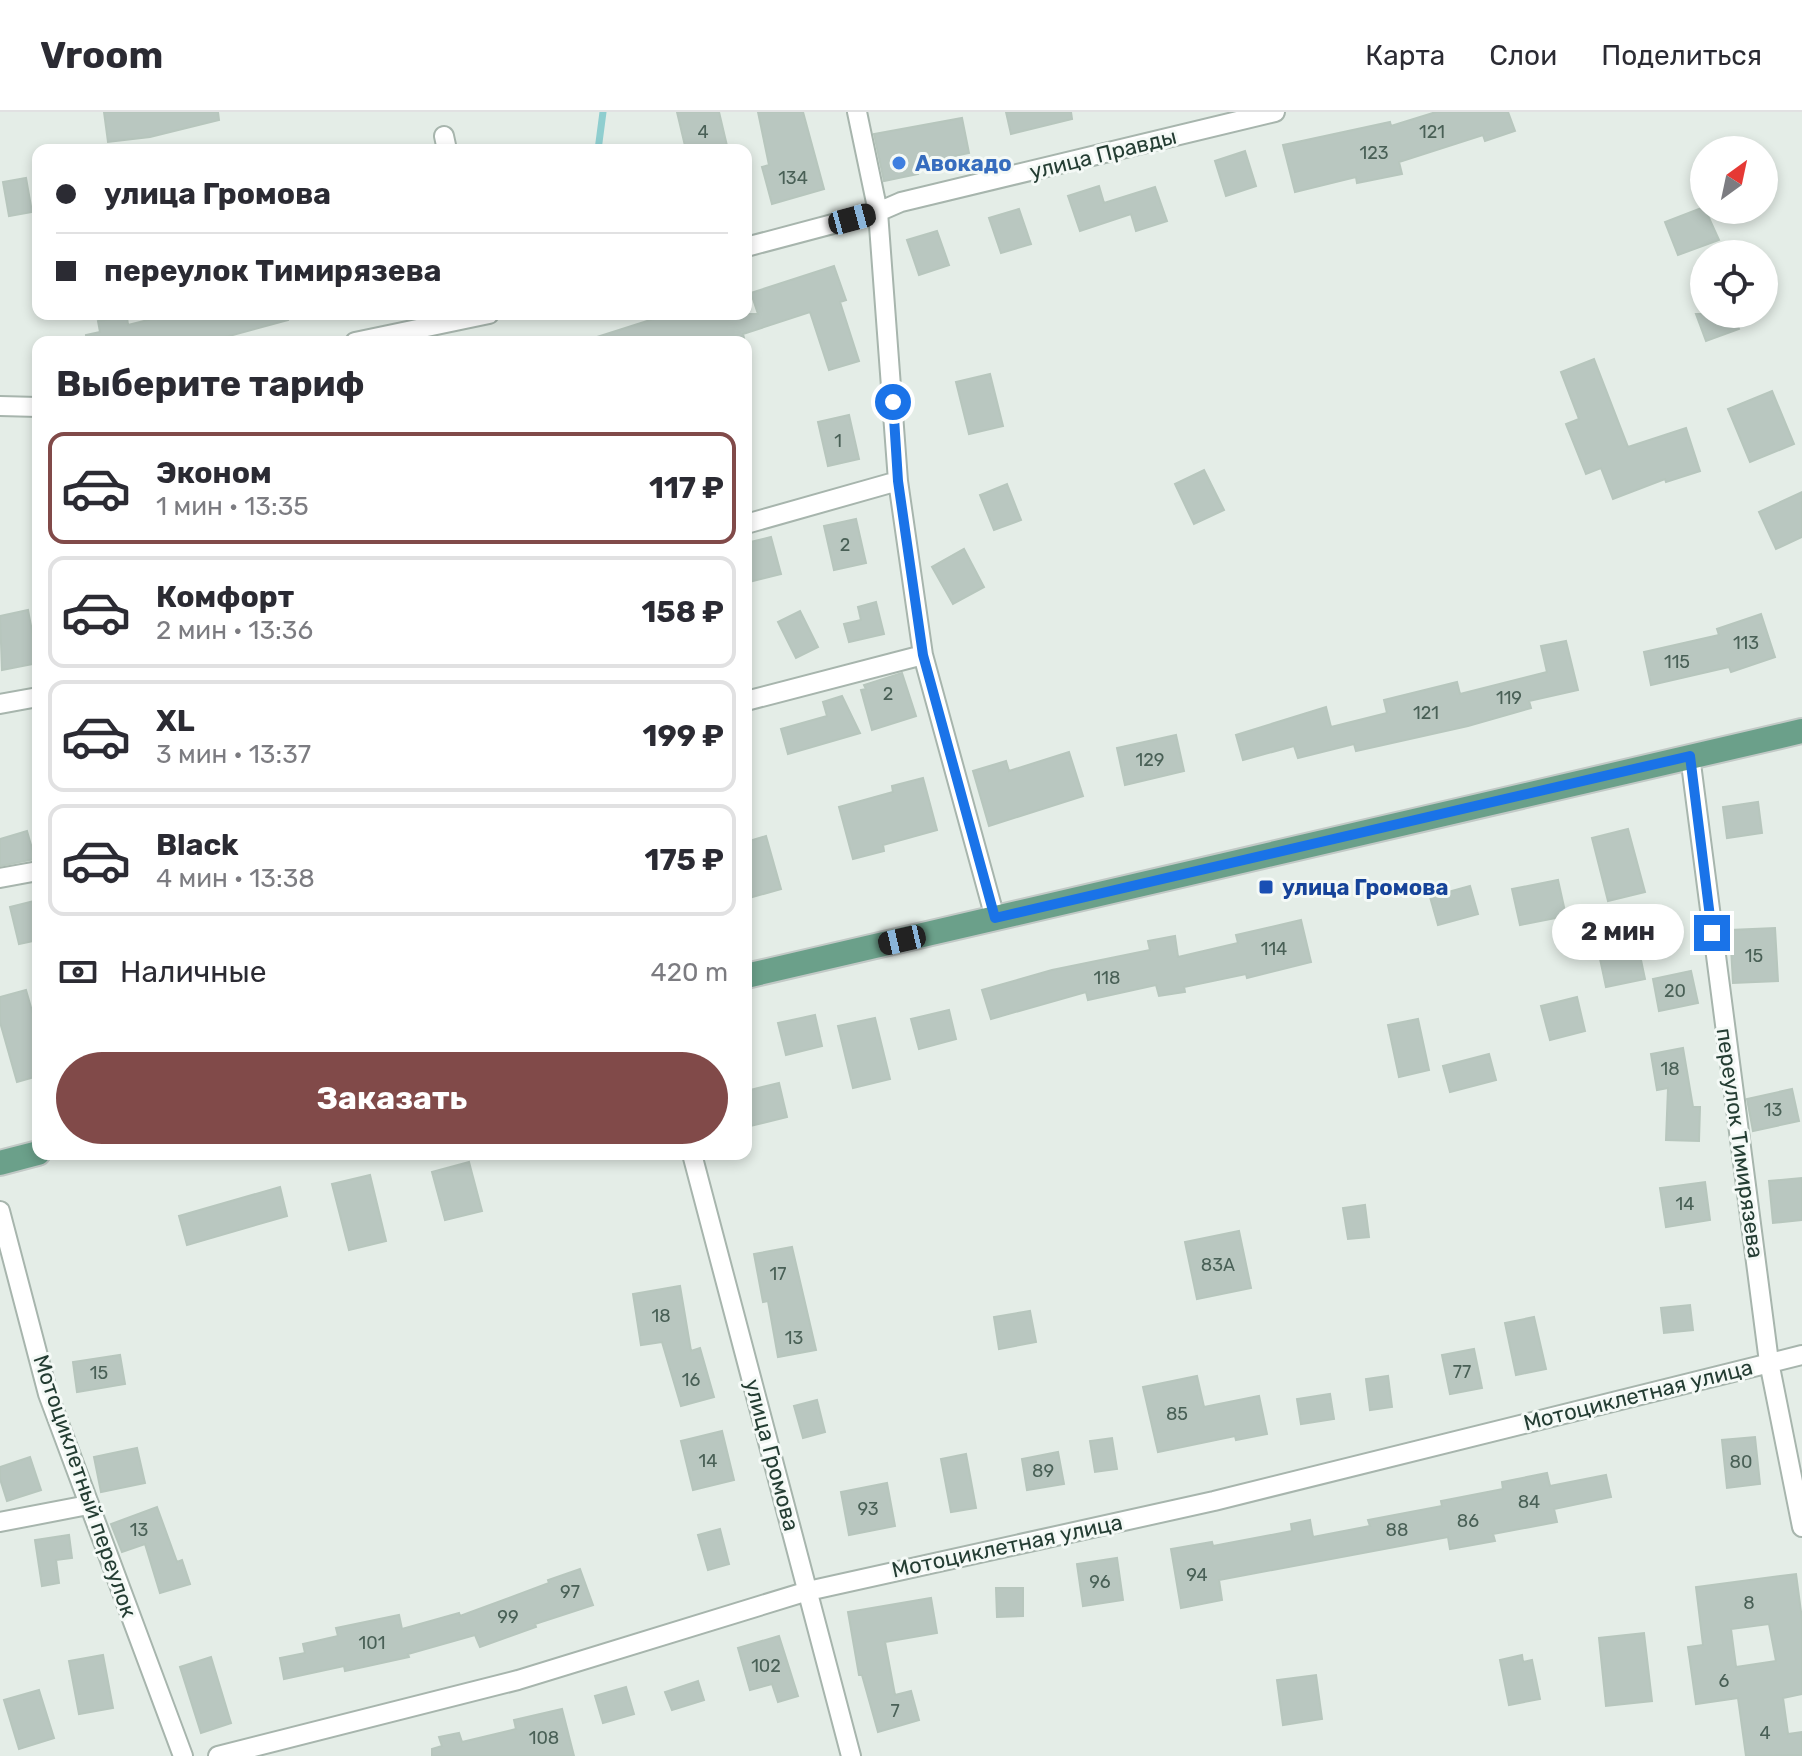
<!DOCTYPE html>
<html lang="ru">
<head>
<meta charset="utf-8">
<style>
	body { margin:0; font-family:Rubik,sans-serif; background:#f7f7f7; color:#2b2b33; height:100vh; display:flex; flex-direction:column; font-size:30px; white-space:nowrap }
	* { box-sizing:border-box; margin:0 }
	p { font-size:26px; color:#7c7c81 }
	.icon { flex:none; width:44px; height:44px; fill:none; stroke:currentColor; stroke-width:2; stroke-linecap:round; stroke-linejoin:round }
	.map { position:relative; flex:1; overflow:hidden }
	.side { position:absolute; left:32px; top:224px; width:720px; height:824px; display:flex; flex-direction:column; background:#fff; border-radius:16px; box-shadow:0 4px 12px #0003 }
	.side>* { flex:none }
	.guide { position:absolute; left:32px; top:32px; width:720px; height:176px; border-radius:16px; box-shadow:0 4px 12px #0003; display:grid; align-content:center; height:176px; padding:0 24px; background:#fff }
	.needle { width:52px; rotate:33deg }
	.tools { position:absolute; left:1690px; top:24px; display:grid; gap:16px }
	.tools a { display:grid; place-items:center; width:88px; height:88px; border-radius:50%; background:#fff; box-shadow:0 4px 12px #0003; font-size:40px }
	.end { position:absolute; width:36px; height:36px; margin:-18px; border:10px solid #1a73e8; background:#fff; box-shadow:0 0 0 4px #fff }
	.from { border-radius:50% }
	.bubble { position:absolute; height:56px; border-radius:28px; background:#fff; box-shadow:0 4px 12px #0003; font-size:26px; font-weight:700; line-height:56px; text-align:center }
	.car { position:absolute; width:24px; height:48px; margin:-24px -12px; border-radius:10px; box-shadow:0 0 6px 2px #0007; background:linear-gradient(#222 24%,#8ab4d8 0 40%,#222 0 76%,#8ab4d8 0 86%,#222 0) }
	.guide b { display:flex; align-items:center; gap:28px; height:76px; font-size:30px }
	.guide b+b { border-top:2px solid #e1e1e2 }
	.guide i { width:20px; height:20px; background:#2b2b33 }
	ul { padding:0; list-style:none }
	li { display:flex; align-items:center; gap:24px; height:112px; margin:0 16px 12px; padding:0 8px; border:4px solid #e1e1e2; border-radius:16px }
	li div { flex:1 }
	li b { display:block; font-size:30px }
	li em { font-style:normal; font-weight:700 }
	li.current { border-color:#814a49 }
	li>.icon { width:72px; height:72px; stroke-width:1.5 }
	h2 { padding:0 24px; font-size:36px; line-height:96px }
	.pay { display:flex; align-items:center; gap:20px; height:88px; padding:0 24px; font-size:30px }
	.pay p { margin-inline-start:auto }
	.action { display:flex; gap:16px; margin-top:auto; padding:16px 24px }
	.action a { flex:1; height:92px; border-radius:48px; background:#814a49; color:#fff; font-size:32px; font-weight:700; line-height:92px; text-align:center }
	header { display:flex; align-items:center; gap:48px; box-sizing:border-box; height:112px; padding:0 40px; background:#fff; border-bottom:2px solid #e1e1e2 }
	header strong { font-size:38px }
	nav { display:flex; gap:44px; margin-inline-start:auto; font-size:28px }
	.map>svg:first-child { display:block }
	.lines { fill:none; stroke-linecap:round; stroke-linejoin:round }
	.stream { stroke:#8fcecf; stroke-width:7 }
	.building { fill:#b9c7c0; stroke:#b7c6bd; stroke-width:2; fill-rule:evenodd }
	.street-casing { stroke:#a7b5ad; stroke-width:22 }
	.primary-casing { stroke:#c2c9c6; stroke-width:28 }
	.street { stroke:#fff; stroke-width:18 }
	.primary { stroke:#6ba08a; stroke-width:24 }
	.route { stroke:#1a73e8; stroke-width:10 }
	.shop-dot { fill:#3f7fe0; stroke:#f4f9f6; stroke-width:3 }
	.transit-dot { fill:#1a4fb4; stroke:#f4f9f6; stroke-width:3 }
	.labels { text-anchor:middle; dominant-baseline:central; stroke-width:6; stroke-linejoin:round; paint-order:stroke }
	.number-label { font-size:18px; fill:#496056 }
	.street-label { font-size:22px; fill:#243d33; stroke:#f4f9f6 }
	.shop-label { font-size:22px; font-weight:bold; fill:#366cbe; stroke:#f4f9f6; text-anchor:start }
	.transit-label { font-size:22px; font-weight:bold; fill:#164399; stroke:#f4f9f6; text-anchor:start }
</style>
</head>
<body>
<header>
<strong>Vroom</strong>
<nav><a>Карта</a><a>Слои</a><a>Поделиться</a></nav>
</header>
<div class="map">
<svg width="1802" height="1644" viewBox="0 0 1802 1644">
	<rect width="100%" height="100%" fill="#e4ede7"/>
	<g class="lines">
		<path class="stream" d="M598,38l5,-38"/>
	</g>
	<path class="building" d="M104,0h114l1,8 -69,17 -42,5z
		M677,0h42l9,38h-42z
		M758,0h45l21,77 -52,15 -10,-37 7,-2z
		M1006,0h65l1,7 -61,15z
		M1436,0h72l7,19 -30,10 -2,-6 -84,27 3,12 -45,9 -1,-6 -61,15 -12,-47 107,-23 1,4z
		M962,6l7,35 -53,11 2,10 -34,7 -10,-47z
		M1245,39l11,35 -30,10 -11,-35z
		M26,66l6,34 -23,4 -6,-34z
		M1099,74l5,17 51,-16 12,34 -31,10 -5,-17 -51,17 -12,-35z
		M1704,95l15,33 -41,15 -13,-33z
		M1019,97l12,35 -30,9 -12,-35z
		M937,119l12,34 -30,10 -12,-35z
		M834,154l12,34 -6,2 19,59 -30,9 -19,-58 -67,22 1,4 -13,4h-136l-1,-4 75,-24h89l-7,-21z
		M172,202h115l1,6 -81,22h-120l-1,-7 14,-3 -2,-11 29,-4 1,8z
		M1696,202h37l6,15 -33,12z
		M1594,247l34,88 58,-19 14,43 -34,11 -1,-3 -52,20 -12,-31 -15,6 -20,-50 13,-5 -18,-47z
		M990,262l13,52 -34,8 -13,-52z
		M1772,279l22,53 -44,18 -22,-53z
		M849,303l10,44 -31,7 -10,-44z
		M1204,358l20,40 -30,14 -19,-40z
		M1007,372l14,36 -27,10 -14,-35z
		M1802,380v45l-26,12 -17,-37z
		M856,407l10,44 -32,7 -10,-44z
		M771,425l10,37 -32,8 -3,-39z
		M964,437l20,38 -31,17 -21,-37z
		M876,490l8,32 -35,8 -5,-18 17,-4 -3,-13z
		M28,498l10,53 -36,7 -2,-54z
		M800,499l18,36 -22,11 -18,-36z
		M1761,502l14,43 -44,15 -2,-5 -78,18 -7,-33 75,-17 -2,-6z
		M1566,529l12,49 -49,11 2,7 -63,18 -112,25 -2,-7 -56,14 -4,-12 -51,14 -7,-25 90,-28 5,20 56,-14 -3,-13 73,-18 3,12 87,-22 -6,-26z
		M902,561l14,43 -44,14 -11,-40 5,-1 -2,-4z
		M842,584l18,37 -72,21 -7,-25 46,-13 -4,-14z
		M1176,623l8,36 -59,14 -8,-37z
		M1069,640l14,44 -94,30 -16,-55 33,-10 3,10z
		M923,666l14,52 -54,15 1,6 -31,8 -14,-52 54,-15 -1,-6z
		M1758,690l4,31 -35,5 -4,-31z
		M1628,717l17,63 -37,9 -16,-63z
		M27,719l8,28 -35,7v-27z
		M766,724l15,53 -32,9 -3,-13v-43z
		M1558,768l8,36 -46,9 -8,-36z
		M1470,774l8,28 -40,11 -8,-28z
		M38,788v40l-19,4 -9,-37z
		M1301,808l10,42 -64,16 -1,-4 -62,13 1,5 -26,4 -3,-11 -68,15 -2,-8 -95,27 -9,-29 70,-20 98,-20 -2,-9 27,-5 3,21 60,-14 -2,-8z
		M1775,816l3,53 -45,2 -3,-53z
		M1638,834l7,33 -39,8 -7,-33z
		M1691,859l7,32 -39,8 -6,-32z
		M26,878l12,42v44l-21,6 -17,-60v-25z
		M1577,885l8,34 -35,9 -9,-34z
		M949,898l7,29 -37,10 -8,-30z
		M815,903l7,31 -36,9 -8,-32z
		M875,906l15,61 -37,9 -15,-62z
		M1418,907l11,51 -30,7 -11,-52z
		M1683,936l10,59h7l-1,34 -33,-1 2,-52 -11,2 -6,-36z
		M1489,942l7,26 -46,12 -7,-26z
		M779,971l8,34 -41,10v-36z
		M1792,977l7,32 -46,10 -6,-32z
		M469,1050l13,49 -37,9 -13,-48z
		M370,1063l16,66 -37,9 -17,-66z
		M1802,1066v42l-29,3 -4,-42z
		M1705,1070l5,38 -44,7 -6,-39z
		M280,1075l7,29 -100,29 -8,-29z
		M1365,1093l4,32 -21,2 -5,-31z
		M1239,1119l12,57 -54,11 -12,-57z
		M792,1135l24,103 -38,7 -10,-56 -5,1 -9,-48z
		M680,1174l11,65 9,-3 14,49 -33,9 -19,-64 -21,3 -8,-51z
		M1690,1193l3,25 -29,3 -3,-25z
		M1030,1199l6,31 -37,7 -5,-32z
		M1534,1205l12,52 -30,6 -11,-52z
		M1474,1237l8,39 -32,6 -8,-39z
		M120,1243l5,29 -48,8 -4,-30z
		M1197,1264l7,31 55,-11 8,38 -31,6 -1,-4 -77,16 -15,-65z
		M1388,1264l4,31 -22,3 -4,-31z
		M1330,1282l4,25 -33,5 -4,-25z
		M817,1288l8,32 -22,6 -9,-32z
		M722,1319l12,49 -41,10 -12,-49z
		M1755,1325l5,47 -33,4 -5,-48z
		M1112,1326l5,31 -22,3 -5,-31z
		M137,1336l8,35 -44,9 -7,-35z
		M1058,1340l6,32 -37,6 -5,-31z
		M966,1342l10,54 -25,4 -10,-53z
		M30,1345l11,33 -34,11 -7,-22v-12z
		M1547,1361l3,13 56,-11 5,22 -57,12 3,13 -64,12 2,7 -45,8 -2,-12 -229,43 3,20 -41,8 -10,-59 41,-7 1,4 79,-15 -1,-7 19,-4 3,17 57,-11 -2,-6 74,-14 -1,-5 62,-12 -1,-7z
		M887,1371l8,43 -46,9 -8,-43z
		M157,1395l20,55 5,-2 8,24 -30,9 -15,-49 -23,8 -11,-28z
		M720,1417l9,35 -21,6 -10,-35z
		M69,1423l3,23 -16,2 3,23 -17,3 -7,-46z
		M1117,1446l6,42 -40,6 -6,-42z
		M580,1457l13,36 -58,19 1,3 -56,20 -5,-12 -67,19 1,3 -64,14 -1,-5 -60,13 -4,-21 25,-5 -2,-9 35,-8 -2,-8 63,-13 3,14 57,-16 1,3 89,-33 -1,-3z
		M1796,1462l6,45v75l-19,4 5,36 14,-2v23l-56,1 -8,-58 -42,6 -8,-57 15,-2 -7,-58zM1769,1512l7,37 -40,6 -5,-38z
		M996,1476h27v28l-26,1z
		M931,1486l6,35 -52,9 10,53 16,-4 8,29 -41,12 -16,-57h-3l-11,-63z
		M1644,1521l8,68 -46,5 -7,-68z
		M779,1524l19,60 -20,6 -6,-18 -22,6 -12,-42z
		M103,1543l10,53 -34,6 -10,-53z
		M1522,1543l1,7 9,-2 8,39 -31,6 -9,-45z
		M211,1545l20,66 -30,10 -21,-66z
		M1316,1563l6,44 -39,6 -6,-45z
		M698,1569l6,19 -32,10 -7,-18z
		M626,1575l8,27 -31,9 -8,-27z
		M39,1578l15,48 -35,11 -15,-49z
		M562,1597l12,47h-142v-7l10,-3 -3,-9 20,-4 3,9 54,-13 -2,-9z"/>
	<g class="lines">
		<defs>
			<path id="street" d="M857,0l21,100 20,269 25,174 72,263
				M444,24l3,14
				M746,135l132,-35 23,-10 374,-90
				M355,230l134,-28
				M0,294l38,1
				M746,412l152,-43
				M746,589l177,-46
				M0,592l38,-7
				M1690,644l79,606 33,165
				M0,766l38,-7
				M692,1042l159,602
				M0,1099l48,183 135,362
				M0,1410l88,-17
				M218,1644l300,-76 290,-89 406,-90 588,-146"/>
			<path id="primary" d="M746,864l1056,-245
				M0,1051l38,-10"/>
		</defs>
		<use href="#street" class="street-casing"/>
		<use href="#primary" class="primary-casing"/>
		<use href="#street" class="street"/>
		<use href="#primary" class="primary"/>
	</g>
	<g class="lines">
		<path class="route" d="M893,290l5,79 25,174 72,263 695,-162 22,177"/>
	</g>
	<circle class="shop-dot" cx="899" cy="51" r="8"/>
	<rect class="transit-dot" x="1258" y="767" width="16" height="16" rx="4"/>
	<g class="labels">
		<g class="number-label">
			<text x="703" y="20">4</text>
			<text x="1432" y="20">121</text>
			<text x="1374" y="41">123</text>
			<text x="793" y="66">134</text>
			<text x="838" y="329">1</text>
			<text x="845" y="433">2</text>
			<text x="1746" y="531">113</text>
			<text x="1677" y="550">115</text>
			<text x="888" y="582">2</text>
			<text x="1509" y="586">119</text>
			<text x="1426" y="601">121</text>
			<text x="1150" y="648">129</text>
			<text x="1274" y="837">114</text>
			<text x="1754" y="844">15</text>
			<text x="1107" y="866">118</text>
			<text x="1675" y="879">20</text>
			<text x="1670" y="957">18</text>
			<text x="1773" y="998">13</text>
			<text x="1685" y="1092">14</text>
			<text x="1218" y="1153">83А</text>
			<text x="778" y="1162">17</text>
			<text x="661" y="1204">18</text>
			<text x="794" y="1226">13</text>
			<text x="1462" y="1260">77</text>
			<text x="99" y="1261">15</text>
			<text x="691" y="1268">16</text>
			<text x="1177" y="1302">85</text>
			<text x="708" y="1349">14</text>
			<text x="1741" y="1350">80</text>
			<text x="1043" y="1359">89</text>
			<text x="1529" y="1390">84</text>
			<text x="868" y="1397">93</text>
			<text x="1468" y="1409">86</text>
			<text x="139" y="1418">13</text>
			<text x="1397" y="1418">88</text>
			<text x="1197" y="1463">94</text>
			<text x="1100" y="1470">96</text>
			<text x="570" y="1480">97</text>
			<text x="1749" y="1491">8</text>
			<text x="508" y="1505">99</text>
			<text x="372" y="1531">101</text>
			<text x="766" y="1554">102</text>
			<text x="1724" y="1569">6</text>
			<text x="895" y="1599">7</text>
			<text x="1765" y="1621">4</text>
			<text x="544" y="1626">108</text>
		</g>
		<g class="street-label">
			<text transform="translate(1103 42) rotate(-14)">улица Правды</text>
			<text transform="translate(1740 1031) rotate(82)">переулок Тимирязева</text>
			<text transform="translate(1638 1283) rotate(-14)">Мотоциклетная улица</text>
			<text transform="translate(772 1343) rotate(75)">улица Громова</text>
			<text transform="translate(85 1374) rotate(71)">Мотоциклетный переулок</text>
			<text transform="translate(1007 1434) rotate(-12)">Мотоциклетная улица</text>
		</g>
		<g class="shop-label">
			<text x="915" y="51">Авокадо</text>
		</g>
		<g class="transit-label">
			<text x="1282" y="775">улица Громова</text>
		</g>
	</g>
</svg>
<div class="tools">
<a><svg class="needle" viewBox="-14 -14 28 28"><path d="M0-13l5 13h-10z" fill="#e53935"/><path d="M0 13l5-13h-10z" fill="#7c7c81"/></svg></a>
<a><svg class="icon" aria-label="locate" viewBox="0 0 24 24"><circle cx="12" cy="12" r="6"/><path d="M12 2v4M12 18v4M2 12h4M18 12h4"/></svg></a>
</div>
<i class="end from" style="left:893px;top:290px"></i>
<i class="end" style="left:1712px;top:821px"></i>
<div class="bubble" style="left:1552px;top:792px;width:132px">2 мин</div>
<i class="car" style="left:852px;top:107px;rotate:75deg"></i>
<i class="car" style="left:902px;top:828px;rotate:257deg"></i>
<div class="guide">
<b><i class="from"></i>улица Громова</b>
<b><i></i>переулок Тимирязева</b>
</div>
<section class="side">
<h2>Выберите тариф</h2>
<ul>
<li class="current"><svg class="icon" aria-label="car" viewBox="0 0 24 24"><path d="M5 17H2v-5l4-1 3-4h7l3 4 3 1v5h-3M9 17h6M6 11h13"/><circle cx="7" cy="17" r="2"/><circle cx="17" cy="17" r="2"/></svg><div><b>Эконом</b><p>1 мин · 13:35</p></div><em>117 ₽</em></li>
<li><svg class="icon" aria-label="car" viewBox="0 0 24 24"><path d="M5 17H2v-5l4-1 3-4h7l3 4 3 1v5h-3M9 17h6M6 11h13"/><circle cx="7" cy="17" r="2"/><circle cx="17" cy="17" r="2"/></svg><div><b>Комфорт</b><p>2 мин · 13:36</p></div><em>158 ₽</em></li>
<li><svg class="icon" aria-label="car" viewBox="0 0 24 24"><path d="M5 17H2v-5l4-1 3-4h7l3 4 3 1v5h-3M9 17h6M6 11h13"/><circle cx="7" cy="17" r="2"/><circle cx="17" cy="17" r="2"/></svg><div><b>XL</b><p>3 мин · 13:37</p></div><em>199 ₽</em></li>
<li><svg class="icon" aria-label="car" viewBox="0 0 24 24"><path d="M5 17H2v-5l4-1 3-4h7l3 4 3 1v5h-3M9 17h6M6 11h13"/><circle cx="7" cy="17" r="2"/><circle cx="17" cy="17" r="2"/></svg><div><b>Black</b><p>4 мин · 13:38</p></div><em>175 ₽</em></li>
</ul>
<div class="pay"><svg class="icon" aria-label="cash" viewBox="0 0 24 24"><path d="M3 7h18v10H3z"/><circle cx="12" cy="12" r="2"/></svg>Наличные<p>420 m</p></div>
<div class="action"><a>Заказать</a></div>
</section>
</div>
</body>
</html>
